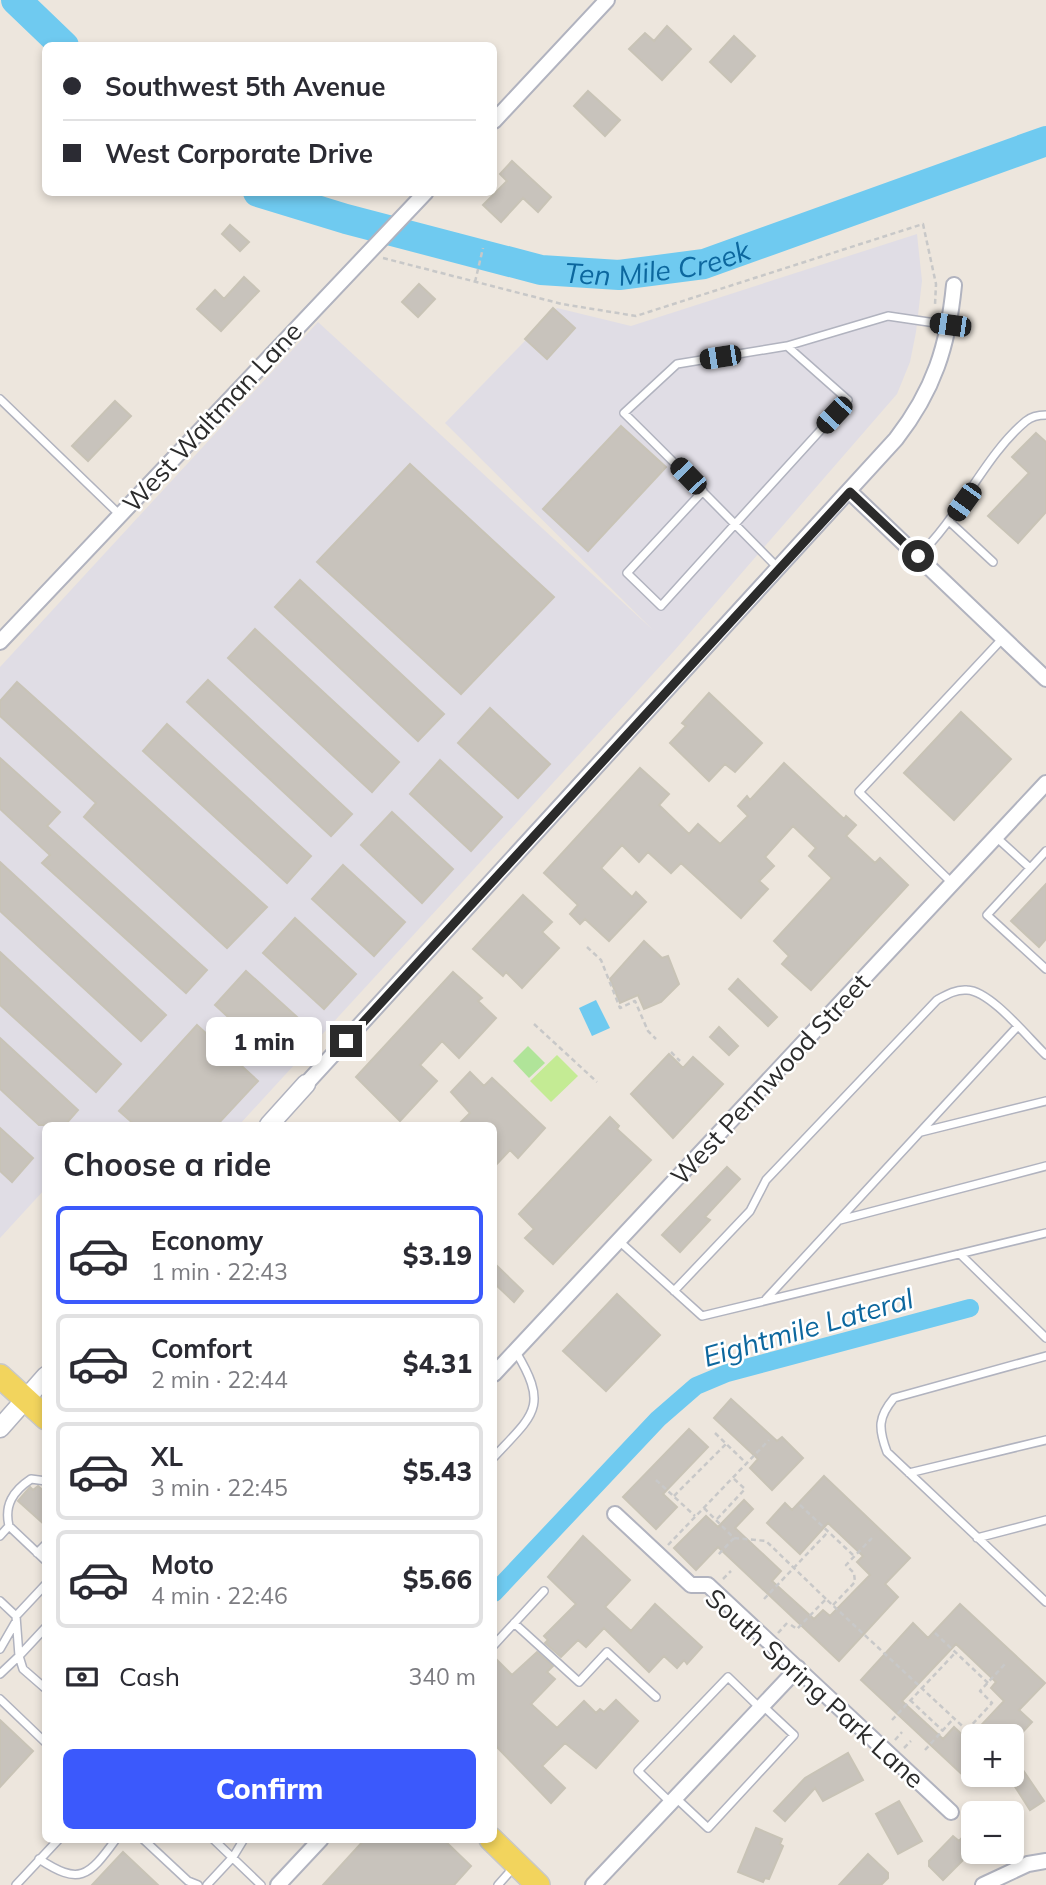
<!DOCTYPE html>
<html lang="en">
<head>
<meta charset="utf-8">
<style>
	body { margin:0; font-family:Mulish,sans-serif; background:#f7f7f7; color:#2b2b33; height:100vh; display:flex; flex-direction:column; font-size:26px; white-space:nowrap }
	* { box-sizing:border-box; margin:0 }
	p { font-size:23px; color:#7c7c81 }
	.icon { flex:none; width:38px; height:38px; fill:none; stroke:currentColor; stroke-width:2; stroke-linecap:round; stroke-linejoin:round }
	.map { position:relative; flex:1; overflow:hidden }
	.drawer { position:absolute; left:42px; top:1122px; width:455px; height:721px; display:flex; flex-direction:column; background:#fff; border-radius:10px; box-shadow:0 4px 10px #0003 }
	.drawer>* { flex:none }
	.guide { position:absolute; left:42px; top:42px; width:455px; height:154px; border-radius:10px; box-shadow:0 4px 10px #0003; display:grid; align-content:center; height:154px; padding:0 21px; background:#fff }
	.tools { position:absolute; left:961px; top:1724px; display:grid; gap:14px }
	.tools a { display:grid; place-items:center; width:63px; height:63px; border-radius:10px; background:#fff; box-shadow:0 4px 10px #0003; font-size:35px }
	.end { position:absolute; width:32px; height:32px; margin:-16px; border:9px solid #2b2b2b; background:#fff; box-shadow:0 0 0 4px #fff }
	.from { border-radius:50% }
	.bubble { position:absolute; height:49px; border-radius:10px; background:#fff; box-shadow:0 4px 10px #0003; font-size:23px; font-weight:800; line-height:49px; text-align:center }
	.car { position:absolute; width:21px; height:42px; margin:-21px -10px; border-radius:9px; box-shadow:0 0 5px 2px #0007; background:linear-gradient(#222 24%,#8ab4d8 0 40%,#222 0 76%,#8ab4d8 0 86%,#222 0) }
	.guide b { display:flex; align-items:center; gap:24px; height:66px; font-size:26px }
	.guide b+b { border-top:2px solid #e1e1e2 }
	.guide i { width:18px; height:18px; background:#2b2b33 }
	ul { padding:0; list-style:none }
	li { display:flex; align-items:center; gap:21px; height:98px; margin:0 14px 10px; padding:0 7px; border:4px solid #e1e1e2; border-radius:10px }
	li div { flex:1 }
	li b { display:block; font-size:26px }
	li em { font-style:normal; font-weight:800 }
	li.on { border-color:#3b59fc }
	li>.icon { width:63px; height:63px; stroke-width:1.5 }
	h2 { padding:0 21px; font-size:32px; line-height:84px }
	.pay { display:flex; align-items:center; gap:18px; height:77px; padding:0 21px; font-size:26px }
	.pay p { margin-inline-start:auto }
	.action { display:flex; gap:14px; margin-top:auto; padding:14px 21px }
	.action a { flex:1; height:80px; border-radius:10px; background:#3b59fc; color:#fff; font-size:28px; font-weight:800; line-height:80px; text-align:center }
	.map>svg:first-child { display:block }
	.industrial { fill:#e0dde5 }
	.green { fill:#b0e499 }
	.pitch { fill:#c4eb94 }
	.water { fill:#6fcaf0 }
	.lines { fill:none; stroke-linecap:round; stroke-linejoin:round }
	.canal { stroke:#6fcaf0; stroke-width:18 }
	.river { stroke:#6fcaf0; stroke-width:30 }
	.building { fill:#c8c3bc; stroke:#c8c3b6; stroke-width:2 }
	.service-casing { stroke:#b1b3bf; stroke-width:10 }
	.minor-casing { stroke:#b1b3bf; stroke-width:18 }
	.tertiary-casing { stroke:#b1b3bf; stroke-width:21 }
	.primary-casing { stroke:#c8c8c8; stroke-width:26 }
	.path { stroke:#c8c8c8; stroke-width:2.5; stroke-dasharray:5 3.5; stroke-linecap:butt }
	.service { stroke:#fff; stroke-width:7 }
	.minor { stroke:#fff; stroke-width:14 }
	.tertiary { stroke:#fff; stroke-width:18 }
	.primary { stroke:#f2d45d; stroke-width:23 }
	.route { stroke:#2b2b2b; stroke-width:9 }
	.labels { text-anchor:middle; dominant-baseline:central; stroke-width:5; stroke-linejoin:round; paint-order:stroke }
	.street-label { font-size:26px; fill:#2b2b2b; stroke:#fff }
	.water-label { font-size:28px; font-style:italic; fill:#0c679e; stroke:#fff }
</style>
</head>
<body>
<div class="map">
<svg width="1046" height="1885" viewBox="0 0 1046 1885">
	<rect width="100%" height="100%" fill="#ede6dd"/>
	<path class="industrial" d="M917,234l5,47 -6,51 -6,30 -13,32 -223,257 -435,474h-193l-1,64 -45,49v-571l318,-345 336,309 -209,-208 112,-115 74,18z"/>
	<path class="green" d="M528,1046l17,17 -16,15 -16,-17z"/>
	<path class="pitch" d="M557,1055l21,21 -27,26 -21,-21z"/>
	<path class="water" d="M596,1000l14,28 -18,8 -13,-28z"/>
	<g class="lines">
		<path class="canal" d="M494,1593l164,-174 38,-33 31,-13 243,-65"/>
		<g class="river">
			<path d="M16,0l48,46"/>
			<path id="s1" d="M258,192l88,27 195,51 78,5 85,-11 342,-123"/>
		</g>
	</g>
	<path class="building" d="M667,26l24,23 -29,31 -33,-31 16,-16 9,8z
		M734,36l21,20 -24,26 -21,-20z
		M588,91l32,29 -15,16 -31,-30z
		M512,161l39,36 -13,15 -15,-14 -22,24 -18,-17 24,-24 -7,-7z
		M230,225l19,17 -9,9 -18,-17z
		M244,277l15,14 -38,40 -24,-22 18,-19 9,9z
		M419,284l16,15 -17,18 -16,-15z
		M553,308l22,20 -28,31 -22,-20z
		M115,401l16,15 -43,45 -16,-15z
		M621,426l45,41 -78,84 -45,-42z
		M1036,433l10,9v70l-28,31 -30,-27 41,-43 -17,-16z
		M410,464l144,133 -93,97 -144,-132z
		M300,580l144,134 -26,27 -143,-134z
		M255,629l144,133 -27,30 -144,-134z
		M208,680l144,134 -21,22 -144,-134z
		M17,682l250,225 -40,41 -143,-131 12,-14 -96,-87v-15z
		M709,693l53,50 -27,29 -10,-8 -16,17 -39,-38 16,-17 -4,-3z
		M490,708l60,56 -32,34 -60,-55z
		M961,712l50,47 -57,61 -50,-47z
		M167,724l144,132 -24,27 -144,-132z
		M0,758l60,54 -13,14 160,144 -21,23 -144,-130 8,-8 -50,-46z
		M440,760l62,57 -31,34 -61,-57z
		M784,763l60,56 2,-3 10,9 -10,11 29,27 5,-5 28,27 -97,105 -29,-26 7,-8 -15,-15 58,-63 -23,-22 7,-8 -23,-22 -28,31 9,9 -15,15 9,8 -27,29 -60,-55 -10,10 -23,-21 -9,10 -17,-17 -21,23 31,29 4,-5 10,10 -37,39 -24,-22 -5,5 -10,-10 8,-9 -34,-32 96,-105 29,26 -10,11 30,29 9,-10 22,20 28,-28 -10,-10 9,-10 3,4z
		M392,812l61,57 -31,34 -61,-58z
		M0,862l166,153 -25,26 -141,-130z
		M343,865l62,57 -31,34 -62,-57z
		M1046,884v55l-7,8 -28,-26z
		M523,895l29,27 -10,10 17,16 -37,40 -16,-16 -3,4 -30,-27z
		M295,918l61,56 -32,35 -61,-56z
		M644,941l18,17 6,-2 11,28 -18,18 -17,7 -6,-14 -18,8 -10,-24z
		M0,952l121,112 -25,28 -96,-87z
		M246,971l61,55 -31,35 -61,-56z
		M453,972l29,26 -4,3 18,17 -37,40 -17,-17 -22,24 17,16 -37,40 -44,-44z
		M738,979l39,38 -9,9 -39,-37z
		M197,1025l61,56 -41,44h-82l-16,-14z
		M719,1027l19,19 -9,9 -19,-18z
		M0,1038l78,72 -13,15h-26l-39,-36z
		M669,1054l14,14 10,-11 30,27 -50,54 -42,-44z
		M470,1072l14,14 8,-8 53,50 -27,30 -8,-8 -16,17v-42h-36l12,-12 -19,-21z
		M610,1117l9,9 -2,3 34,31 -98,104 -28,-26 9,-9 -15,-15z
		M0,1128l33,30 -21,24 -12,-11z
		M727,1167l13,12 -35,38 5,3 -30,32 -18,-17z
		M494,1263l29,28 -9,11 -20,-19z
		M617,1294l43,41 -54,56 -43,-40z
		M731,1399l46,42 5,-4 21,21 -31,32 -22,-22 8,-9 -44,-41z
		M689,1429l19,18 -45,47 14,13 -21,22 -33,-32z
		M824,1476l86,82 -25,26 13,13 -59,64 -121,-114 -22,23 -22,-22 32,-32 12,11 26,-27 9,9 -18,19 46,43 -9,10 42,38 9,-9 7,6 40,-41 -13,-13 6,-6 -35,-33 -28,31 -33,-31 18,-20 7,7z
		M38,1486l8,7v33l-28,-25 12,-14 3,3z
		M583,1536l47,44 -25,27 26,24 24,-27 47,43 -15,17 -3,-4 -7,8 -13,-12 -15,16 -45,-44 -18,19 -8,-7 -17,17 -16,-14 3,-3 -4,-4 32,-32 -28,-27z
		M960,1604l85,79 -26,27 13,12 -13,14h-48l33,-35 -13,-13 5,-6 -40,-38 -54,57 41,38 11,-12 19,18v28l-6,6 -106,-99 52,-57 15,15z
		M537,1652l16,14 -6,6 8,7 -24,25 26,24 27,-27 12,12 4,-4 4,3 12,-12 22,21 -42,47 -31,-25 -23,23 23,22 -14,15 -57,-59v-87l18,18z
		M0,1720l33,31 -33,36z
		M848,1753l15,27 -40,21 -8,-13 -30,33 -11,-10 31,-33z
		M1012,1754l32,47 -14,9 -18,-28z
		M899,1801l23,40 -24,13 -22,-40z
		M973,1826v24l-30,30 -14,-14v-5l24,-25 6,5z
		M756,1828l26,11 -2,5 3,2 -14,33 -4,-1 -2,4 -25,-10z
		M365,1839h78l28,27 -17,19h-131z
		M123,1852l35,33h-66z
		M868,1854l20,19v5l-7,7h-42z"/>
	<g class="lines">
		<defs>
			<path id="service" d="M787,346l101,-30 61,9
				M0,399l120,116
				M703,491l-76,82 34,33c62,-69 124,-137 187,-206l-61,-54 -110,18 -53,49c52,51 103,103 154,155
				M950,522l43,40
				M918,556c42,-39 66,-100 108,-135 6,-5 12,-6 20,-6
				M996,837l34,31
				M1046,851l-59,64 59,54
				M952,883l-93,-91 144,-154
				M921,1132l125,-31
				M840,1220l206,-54
				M619,1241l83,75 344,-83
				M960,1254l86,84
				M674,1291l76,-80 16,-31 171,-180c9,-5 19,-11 30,-10 24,1 61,48 79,65
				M766,1299l251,-272
				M1046,1356l-152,42c-16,19 -16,30 -7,54l159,150
				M494,1457c40,-43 55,-50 22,-105
				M909,1473l137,-33
				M9,1526c-5,-21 4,-35 22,-47l15,2
				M0,1536l9,-10 37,35
				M977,1538l69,-18
				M37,1553l9,-9
				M0,1601l16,15 30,-32
				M514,1623l65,59 28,-30 49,45
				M46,1627l-27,29 4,13 23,20
				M494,1645l50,-54
				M0,1649l15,-26
				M0,1674l19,-18 -3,-40
				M0,1699l46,44
				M676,1798l32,30 86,-93 -31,-29
				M671,1803l-33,-32 90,-94 32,31
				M143,1839l45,42 10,4
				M213,1839l48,46
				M39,1859c40,26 49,19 77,-20
				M16,1885l43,-46
				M207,1885l26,-28 11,-18
				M498,1885l16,-18"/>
			<path id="minor" d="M494,121l113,-121
				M850,492l196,187
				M0,642l426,-450
				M306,1084l590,-645c38,-49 52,-93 58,-154
				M494,1374l552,-591
				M615,1514l76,71h17l243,227
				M278,1885l43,-46
				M593,1885l205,-217
				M983,1885l45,-21 18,-3"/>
			<path id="tertiary" d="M269,1125l37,-41
				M0,1428l46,-52"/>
			<path id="primary" d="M0,1376l46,42
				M491,1839l47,46"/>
		</defs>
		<use href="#service" class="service-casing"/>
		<use href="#minor" class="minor-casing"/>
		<use href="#tertiary" class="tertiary-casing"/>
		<use href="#primary" class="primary-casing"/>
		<path class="path" d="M383,258l179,46 74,12 287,-92 13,60 -1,21
			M475,282l8,-34
			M587,947l14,13 19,48 15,-7 13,30 8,8
			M534,1024l63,58
			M671,1052l9,9
			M715,1433l31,30
			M656,1480l39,36
			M674,1496l52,-52
			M800,1505l53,50
			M704,1508l30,30 -17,18
			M717,1519l28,-30 -12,-11
			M734,1538l32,3 60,58
			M668,1545l101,-105
			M723,1579l8,-8
			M764,1599l64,-67
			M833,1605l22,-23 -1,-9 -8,-8 26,-27
			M791,1625l6,4 29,-30 147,137
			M778,1633l10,-11
			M935,1633l53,50
			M910,1700l33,31
			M892,1720l64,-68
			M967,1730l25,-27 -12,-12 25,-27
			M895,1740l7,-8
			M904,1748l7,-7
			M925,1750l29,-32"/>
		<use href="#service" class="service"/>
		<use href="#minor" class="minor"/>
		<use href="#tertiary" class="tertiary"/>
		<use href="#primary" class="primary"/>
	</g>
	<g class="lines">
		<path class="route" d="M346,1041l504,-549 68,64"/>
	</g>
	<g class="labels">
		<g class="street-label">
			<text transform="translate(212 417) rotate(-47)">West Waltman Lane</text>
			<text transform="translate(770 1079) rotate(-47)">West Pennwood Street</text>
			<text transform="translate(815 1688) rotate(42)">South Spring Park Lane</text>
		</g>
		<g class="water-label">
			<text stroke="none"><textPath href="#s1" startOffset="411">Ten Mile Creek</textPath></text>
			<text transform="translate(808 1327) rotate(-16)">Eightmile Lateral</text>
		</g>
	</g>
</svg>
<div class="tools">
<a>+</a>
<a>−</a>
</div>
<i class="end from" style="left:918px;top:556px"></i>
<i class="end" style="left:346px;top:1041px"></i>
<div class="bubble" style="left:206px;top:1017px;width:116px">1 min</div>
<i class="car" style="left:950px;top:325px;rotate:278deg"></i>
<i class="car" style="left:720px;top:357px;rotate:261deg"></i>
<i class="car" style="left:834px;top:415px;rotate:223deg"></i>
<i class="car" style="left:688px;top:476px;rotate:316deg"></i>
<i class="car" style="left:964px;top:502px;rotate:216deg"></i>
<div class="guide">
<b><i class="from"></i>Southwest 5th Avenue</b>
<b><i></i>West Corporate Drive</b>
</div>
<section class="drawer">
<h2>Choose a ride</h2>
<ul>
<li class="on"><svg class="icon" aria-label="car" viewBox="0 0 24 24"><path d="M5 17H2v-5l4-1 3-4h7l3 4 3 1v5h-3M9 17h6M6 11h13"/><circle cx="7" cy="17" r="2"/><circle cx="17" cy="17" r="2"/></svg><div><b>Economy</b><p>1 min · 22:43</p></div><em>$3.19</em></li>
<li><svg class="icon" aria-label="car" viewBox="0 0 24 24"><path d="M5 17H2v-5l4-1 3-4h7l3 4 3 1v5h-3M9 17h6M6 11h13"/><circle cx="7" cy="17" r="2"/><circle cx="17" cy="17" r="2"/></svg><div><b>Comfort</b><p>2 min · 22:44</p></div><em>$4.31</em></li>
<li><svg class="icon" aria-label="car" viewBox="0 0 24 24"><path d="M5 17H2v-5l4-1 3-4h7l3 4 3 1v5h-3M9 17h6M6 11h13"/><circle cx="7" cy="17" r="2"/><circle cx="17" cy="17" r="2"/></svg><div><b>XL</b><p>3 min · 22:45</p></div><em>$5.43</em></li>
<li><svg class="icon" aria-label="car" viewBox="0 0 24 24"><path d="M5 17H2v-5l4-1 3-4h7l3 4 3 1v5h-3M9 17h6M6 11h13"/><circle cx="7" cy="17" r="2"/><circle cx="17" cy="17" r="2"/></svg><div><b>Moto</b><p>4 min · 22:46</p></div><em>$5.66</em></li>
</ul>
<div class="pay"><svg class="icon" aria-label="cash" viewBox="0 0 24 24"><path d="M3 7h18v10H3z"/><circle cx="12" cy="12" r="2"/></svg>Cash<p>340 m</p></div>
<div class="action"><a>Confirm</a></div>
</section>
</div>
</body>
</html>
